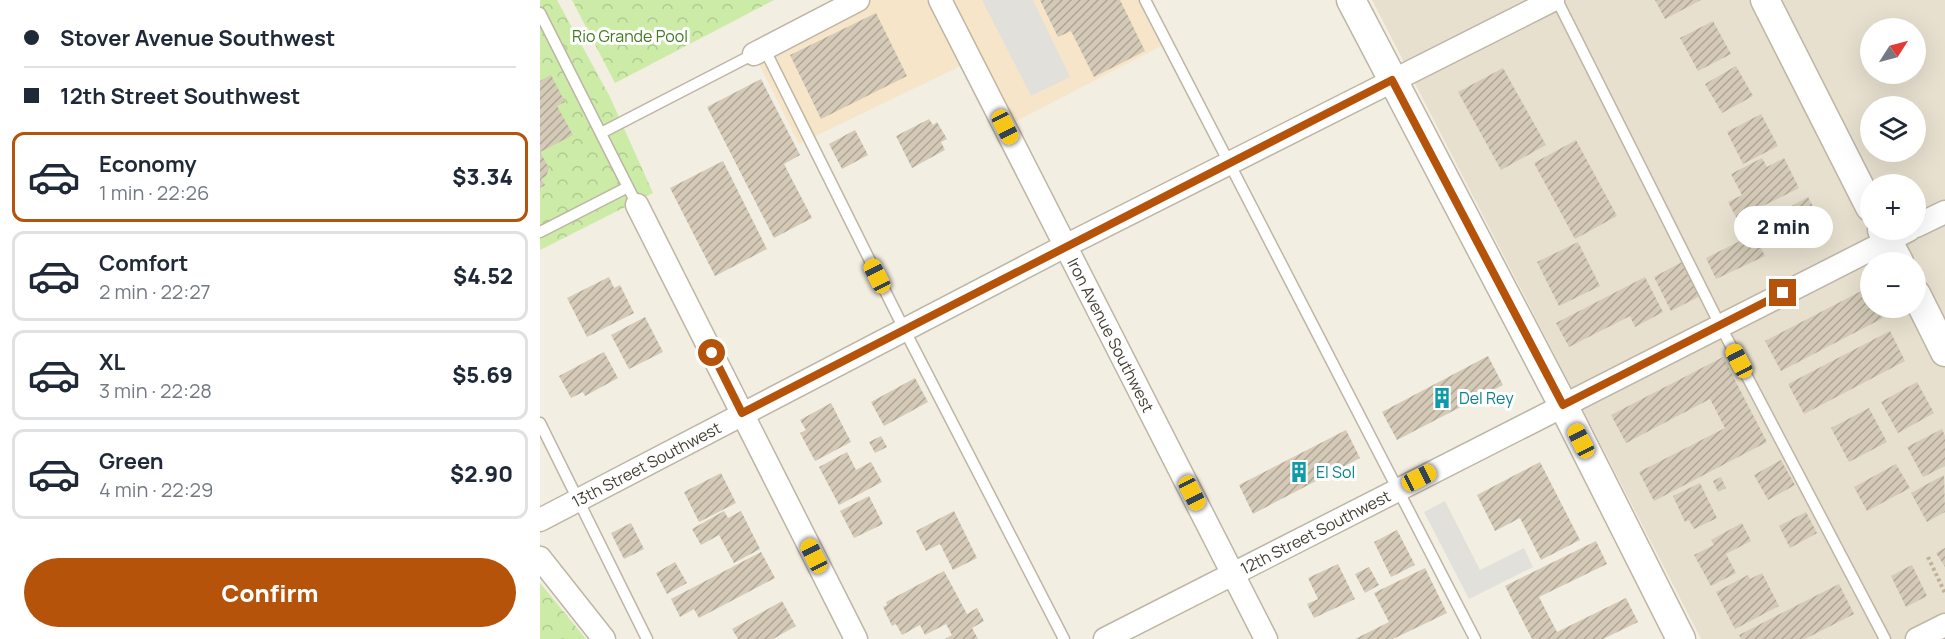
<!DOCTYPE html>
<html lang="en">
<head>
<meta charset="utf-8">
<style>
	body { margin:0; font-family:Manrope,sans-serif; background:#f2f2f3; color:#1f2937; height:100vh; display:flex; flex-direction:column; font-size:22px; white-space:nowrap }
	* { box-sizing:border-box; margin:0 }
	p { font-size:20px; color:#747a83 }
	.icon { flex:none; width:33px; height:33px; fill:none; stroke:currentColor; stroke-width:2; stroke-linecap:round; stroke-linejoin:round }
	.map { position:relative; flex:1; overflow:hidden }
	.sheet { display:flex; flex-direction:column; background:#fff; width:540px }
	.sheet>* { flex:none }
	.hud { display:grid; align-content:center; height:132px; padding:0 24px; background:#fff }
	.needle { width:39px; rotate:54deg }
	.controls { position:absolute; left:1320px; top:18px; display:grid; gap:12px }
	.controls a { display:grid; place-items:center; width:66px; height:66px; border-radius:50%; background:#fff; box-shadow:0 6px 24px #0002; font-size:30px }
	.end { position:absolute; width:27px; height:27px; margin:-14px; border:8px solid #b45309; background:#fff; box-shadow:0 0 0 3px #fff }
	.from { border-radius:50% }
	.bubble { position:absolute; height:42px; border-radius:21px; background:#fff; box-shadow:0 6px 24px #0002; font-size:20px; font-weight:800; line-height:42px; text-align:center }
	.car { position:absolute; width:18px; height:36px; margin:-18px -9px; border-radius:8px; box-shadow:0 0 4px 2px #0007; background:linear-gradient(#f5c518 24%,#345 0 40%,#f5c518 0 76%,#345 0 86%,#f5c518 0) }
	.hud b { display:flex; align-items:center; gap:21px; height:57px; font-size:22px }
	.hud b+b { border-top:2px solid #e0e1e3 }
	.hud i { width:15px; height:15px; background:#1f2937 }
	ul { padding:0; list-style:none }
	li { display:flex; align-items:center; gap:18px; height:90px; margin:0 12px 9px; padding:0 12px; border:3px solid #e0e1e3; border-radius:12px }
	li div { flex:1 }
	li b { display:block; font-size:22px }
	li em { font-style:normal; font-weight:800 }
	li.current { border-color:#b45309 }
	li>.icon { width:54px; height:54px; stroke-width:1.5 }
	.cta { display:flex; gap:12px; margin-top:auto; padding:12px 24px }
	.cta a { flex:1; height:69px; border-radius:36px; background:#b45309; color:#fff; font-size:24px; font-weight:800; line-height:69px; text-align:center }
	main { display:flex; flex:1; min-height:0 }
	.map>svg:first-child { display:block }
	.residential { fill:#e7e0cf; fill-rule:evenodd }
	.commercial { fill:#f7e5ca }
	.forest { fill:url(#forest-crowns) }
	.parking { fill:#e2e0db }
	.building { fill:url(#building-hatch) }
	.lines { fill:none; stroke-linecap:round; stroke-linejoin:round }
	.service-casing { stroke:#beb6a4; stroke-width:13 }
	.minor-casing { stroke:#beb6a4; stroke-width:25 }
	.tertiary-casing { stroke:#beb6a4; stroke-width:31 }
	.path { stroke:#c1b294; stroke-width:4; stroke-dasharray:3 3; stroke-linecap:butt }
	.service { stroke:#fff; stroke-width:10 }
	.minor { stroke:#fff; stroke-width:22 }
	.tertiary { stroke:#fff; stroke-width:28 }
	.route { stroke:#b45309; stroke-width:8 }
	.labels { text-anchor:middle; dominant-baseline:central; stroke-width:6; stroke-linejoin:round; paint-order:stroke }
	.park-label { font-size:16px; fill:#417a22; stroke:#fff }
	.street-label { font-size:16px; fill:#443e32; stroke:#fff }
	.culture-label { font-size:16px; fill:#0d838f; stroke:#fff; text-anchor:start }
</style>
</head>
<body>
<main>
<section class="sheet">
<div class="hud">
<b><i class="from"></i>Stover Avenue Southwest</b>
<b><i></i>12th Street Southwest</b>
</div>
<ul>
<li class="current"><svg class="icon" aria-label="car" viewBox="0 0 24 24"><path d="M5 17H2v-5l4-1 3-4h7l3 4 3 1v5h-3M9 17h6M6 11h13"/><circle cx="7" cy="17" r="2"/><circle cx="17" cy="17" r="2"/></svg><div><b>Economy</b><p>1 min · 22:26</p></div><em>$3.34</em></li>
<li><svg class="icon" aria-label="car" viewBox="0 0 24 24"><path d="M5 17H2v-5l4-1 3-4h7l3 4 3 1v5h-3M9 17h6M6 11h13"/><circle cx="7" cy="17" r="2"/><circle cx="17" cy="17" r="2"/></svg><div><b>Comfort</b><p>2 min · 22:27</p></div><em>$4.52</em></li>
<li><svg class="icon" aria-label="car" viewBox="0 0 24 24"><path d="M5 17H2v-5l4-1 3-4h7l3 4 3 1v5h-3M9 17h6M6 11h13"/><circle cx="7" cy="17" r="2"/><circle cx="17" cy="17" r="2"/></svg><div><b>XL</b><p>3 min · 22:28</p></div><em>$5.69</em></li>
<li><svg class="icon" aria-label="car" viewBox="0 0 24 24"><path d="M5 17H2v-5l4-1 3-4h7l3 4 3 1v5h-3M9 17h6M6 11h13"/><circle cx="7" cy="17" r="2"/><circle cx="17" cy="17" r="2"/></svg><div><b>Green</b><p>4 min · 22:29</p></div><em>$2.90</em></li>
</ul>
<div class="cta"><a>Confirm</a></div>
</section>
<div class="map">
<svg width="1405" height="639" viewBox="0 0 1405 639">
	<defs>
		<pattern id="forest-crowns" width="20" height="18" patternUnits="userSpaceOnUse" patternTransform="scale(1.5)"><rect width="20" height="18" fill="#cbeba7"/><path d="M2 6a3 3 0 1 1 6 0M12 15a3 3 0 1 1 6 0" fill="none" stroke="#b0cb90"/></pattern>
		<pattern id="building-hatch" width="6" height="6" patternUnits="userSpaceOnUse" patternTransform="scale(1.5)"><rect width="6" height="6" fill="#d4cab7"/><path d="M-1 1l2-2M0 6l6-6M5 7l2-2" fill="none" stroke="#aea595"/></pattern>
	</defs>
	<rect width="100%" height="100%" fill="#f3eee2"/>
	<path class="residential" d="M832,0h573v639h-244zM1330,28h46v46h-46zM1330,106h46v46h-46zM1330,184h46v46h-46zM1330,262h46v46h-46z"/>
	<path class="commercial" d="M318,0h287l22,43 -162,84 -34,-66 -172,83 -45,-90z"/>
	<path class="forest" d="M0,0h17l53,97 43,96 -113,57z
		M32,0h202l-159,83z
		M0,583l46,56h-46z"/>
	<path class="parking" d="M442,0h51l37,77 -39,19z
		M905,501l35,69 44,-22 9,19 -64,32 -45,-87z"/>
	<path class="building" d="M500,0h80l25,51 -51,26 -23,-46 -13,6z
		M1115,0h46l-36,19z
		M336,13l31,63 -86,43 -31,-64z
		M1173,21l18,33 -33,17 -18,-33z
		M1196,66l17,30 -31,17 -17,-29z
		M963,68l43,77 -45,25 -43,-78z
		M11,75l14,27 -8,4 16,29 -33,17 9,16 -3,8 -5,3 4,6 -5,3v-107z
		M221,79l39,76 -16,9 28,54 -38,20 -67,-131z
		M1221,114l17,32 -35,18 -16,-32z
		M389,119l4,6 4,-3 10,17 -6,3 4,8 -33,18 -16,-32z
		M315,130l13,25 -26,14 -13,-25z
		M1036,140l41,76 -42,23 -41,-76z
		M1222,158l5,9 17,-9 15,30 -62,31 -9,-17 14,-7 -11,-21z
		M183,161l44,88 -52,27 -45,-88z
		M1268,197l16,29 -30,17 -17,-29z
		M1214,234l11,22 -49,23 -10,-21z
		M1038,242l22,44 -41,20 -22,-44z
		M1142,262l18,34 -29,15 -17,-34z
		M69,277l5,11 6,-3 14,28 -47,24 -20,-39z
		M1105,277l18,35 -28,15 -5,-11 -61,31 -13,-24z
		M1327,288l3,6v14h8l5,10 -102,53 -16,-30z
		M105,317l18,35 -34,17 -18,-34z
		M1350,331l15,30 -101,53 -16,-30z
		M64,352l14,26 -33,18 -2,-4 -12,6 -12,-22z
		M948,356l15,29 -106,55 -15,-28z
		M1183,357l44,85 -113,59 -15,-29 86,-44 -15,-29 -84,44 -15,-28z
		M375,378l13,24 -44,24 -13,-24z
		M1377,382l17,31 -36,20 -17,-31z
		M291,403l20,39 -36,19 -15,-28 6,-3 -6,-10z
		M1329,408l18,34 -38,20 -18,-34z
		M1402,429l3,7v30l-22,11 -16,-30z
		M806,430l14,28 -107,56 -14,-29z
		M341,436l6,11 -12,6 -6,-11z
		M307,452l9,18 15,-8 11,20 -43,23 -20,-38z
		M1241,460l14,25 -27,15 -14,-25z
		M1000,462l40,78 -39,20 -21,-42 -25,13 -18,-36z
		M1356,464l14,24 -43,23 -13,-24z
		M181,473l15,30 -37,19 -15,-30z
		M1404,475l1,37 -18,10 -16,-29z
		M1181,477l5,11 -8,4 -5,-11z
		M1160,483l17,35 -23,11 -5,-9 -4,2 -12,-26z
		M329,496l14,28 -29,14 -14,-27z
		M184,511l4,7 13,-7 19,38 -26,14 -15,-28 -18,10 -9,-16z
		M414,511l23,47 -24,12 -13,-26 -14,7 -10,-20z
		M1266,512l11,21 -27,15 -11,-22z
		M91,523l13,26 -20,10 -13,-26z
		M1202,523l9,18 -25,13 10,19 -25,13 -17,-31 20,-10 -3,-5z
		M857,530l18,35 -24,12 -17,-35z
		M1056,541l11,23 -68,33 18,35 69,-34 12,24 -35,17h-71l-27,-53z
		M1405,548v19l-9,-14z
		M221,552l14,26 -76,40 -5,-9 -14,8 -9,-18z
		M135,562l12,21 -20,11 -11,-21z
		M798,564l17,35 -41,19 -7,-14 11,-5 -10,-21z
		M1372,565l15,31 -21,11 -15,-31z
		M829,567l10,18 -14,8 -10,-19z
		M885,568l22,45 -54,26h-38l34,-17 -15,-29z
		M404,571l23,43 10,-6 7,13 -12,7 6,11h-33l7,-4 -6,-11 -21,11 -5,-10 -18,10 -6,-11 -4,2 -9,-19 4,-2 -1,-3z
		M1222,573l17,33 -44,23 -19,-37 32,-17 2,4z
		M1299,584l15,30 -49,25h-64l-2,-4z
		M242,601l14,25 -23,13h-35l-6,-10z"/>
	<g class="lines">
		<defs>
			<path id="service" d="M605,0l330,639
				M1017,0l163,325 165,314
				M0,13l97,192
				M224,48l140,281 160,310
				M61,133l153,-79
				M0,232l88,-45
				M0,423l107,216"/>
			<g id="minor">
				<path id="s1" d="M400,0l326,639"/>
				<path d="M214,54l104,-54"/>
				<path d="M97,205l219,434"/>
				<path d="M1376,226l29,-14"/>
				<path id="s2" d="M0,520l527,-275 486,-245"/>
				<path d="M0,558l64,81"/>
				<path id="s3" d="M565,639l804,-409"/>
				<path d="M1377,639l28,-14"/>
			</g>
			<path id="tertiary" d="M811,0l212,405 118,234
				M1225,0l105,207
				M1342,230l17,32
				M1376,294l29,58"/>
		</defs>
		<use href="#service" class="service-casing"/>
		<use href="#minor" class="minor-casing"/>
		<use href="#tertiary" class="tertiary-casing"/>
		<path class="path" d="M1388,557l17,36"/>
		<use href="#service" class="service"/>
		<use href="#minor" class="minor"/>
		<use href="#tertiary" class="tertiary"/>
	</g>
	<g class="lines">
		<path class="route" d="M172,353l30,60 650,-333 171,325 220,-112"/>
	</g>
	<defs>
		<symbol id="building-bare" viewBox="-9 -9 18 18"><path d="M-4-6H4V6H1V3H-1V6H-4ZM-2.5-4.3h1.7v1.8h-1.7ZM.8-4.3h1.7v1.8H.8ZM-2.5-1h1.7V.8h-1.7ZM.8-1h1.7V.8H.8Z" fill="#0f9aa8" stroke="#fff" stroke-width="2.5" paint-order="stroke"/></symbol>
	</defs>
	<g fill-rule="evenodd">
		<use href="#building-bare" x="887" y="383" width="30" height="30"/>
		<use href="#building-bare" x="744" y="457" width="30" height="30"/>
	</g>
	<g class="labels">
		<g class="park-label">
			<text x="90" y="36">Rio Grande Pool</text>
		</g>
		<g class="street-label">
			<text stroke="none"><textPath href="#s1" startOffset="376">Iron Avenue Southwest</textPath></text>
			<text stroke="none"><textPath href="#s2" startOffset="120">13th Street Southwest</textPath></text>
			<text stroke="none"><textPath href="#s3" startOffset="236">12th Street Southwest</textPath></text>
		</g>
		<g class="culture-label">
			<text x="919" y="398">Del Rey</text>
			<text x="776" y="472">El Sol</text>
		</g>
	</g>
</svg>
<div class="controls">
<a><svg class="needle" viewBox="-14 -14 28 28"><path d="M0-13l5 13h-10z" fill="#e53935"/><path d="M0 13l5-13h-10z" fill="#747a83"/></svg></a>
<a><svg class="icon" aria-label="layers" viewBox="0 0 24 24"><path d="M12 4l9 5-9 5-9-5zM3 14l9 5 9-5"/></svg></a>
<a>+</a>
<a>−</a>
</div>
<i class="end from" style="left:172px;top:353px"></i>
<i class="end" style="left:1243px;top:293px"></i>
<div class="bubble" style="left:1194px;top:206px;width:99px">2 min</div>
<i class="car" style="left:465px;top:127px;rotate:153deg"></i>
<i class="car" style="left:337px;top:276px;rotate:333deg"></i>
<i class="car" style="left:1199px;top:361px;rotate:332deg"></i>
<i class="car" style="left:1041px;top:441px;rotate:333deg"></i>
<i class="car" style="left:879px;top:478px;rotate:63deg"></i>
<i class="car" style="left:652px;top:493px;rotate:153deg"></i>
<i class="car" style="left:274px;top:556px;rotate:333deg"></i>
</div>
</main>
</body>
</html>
